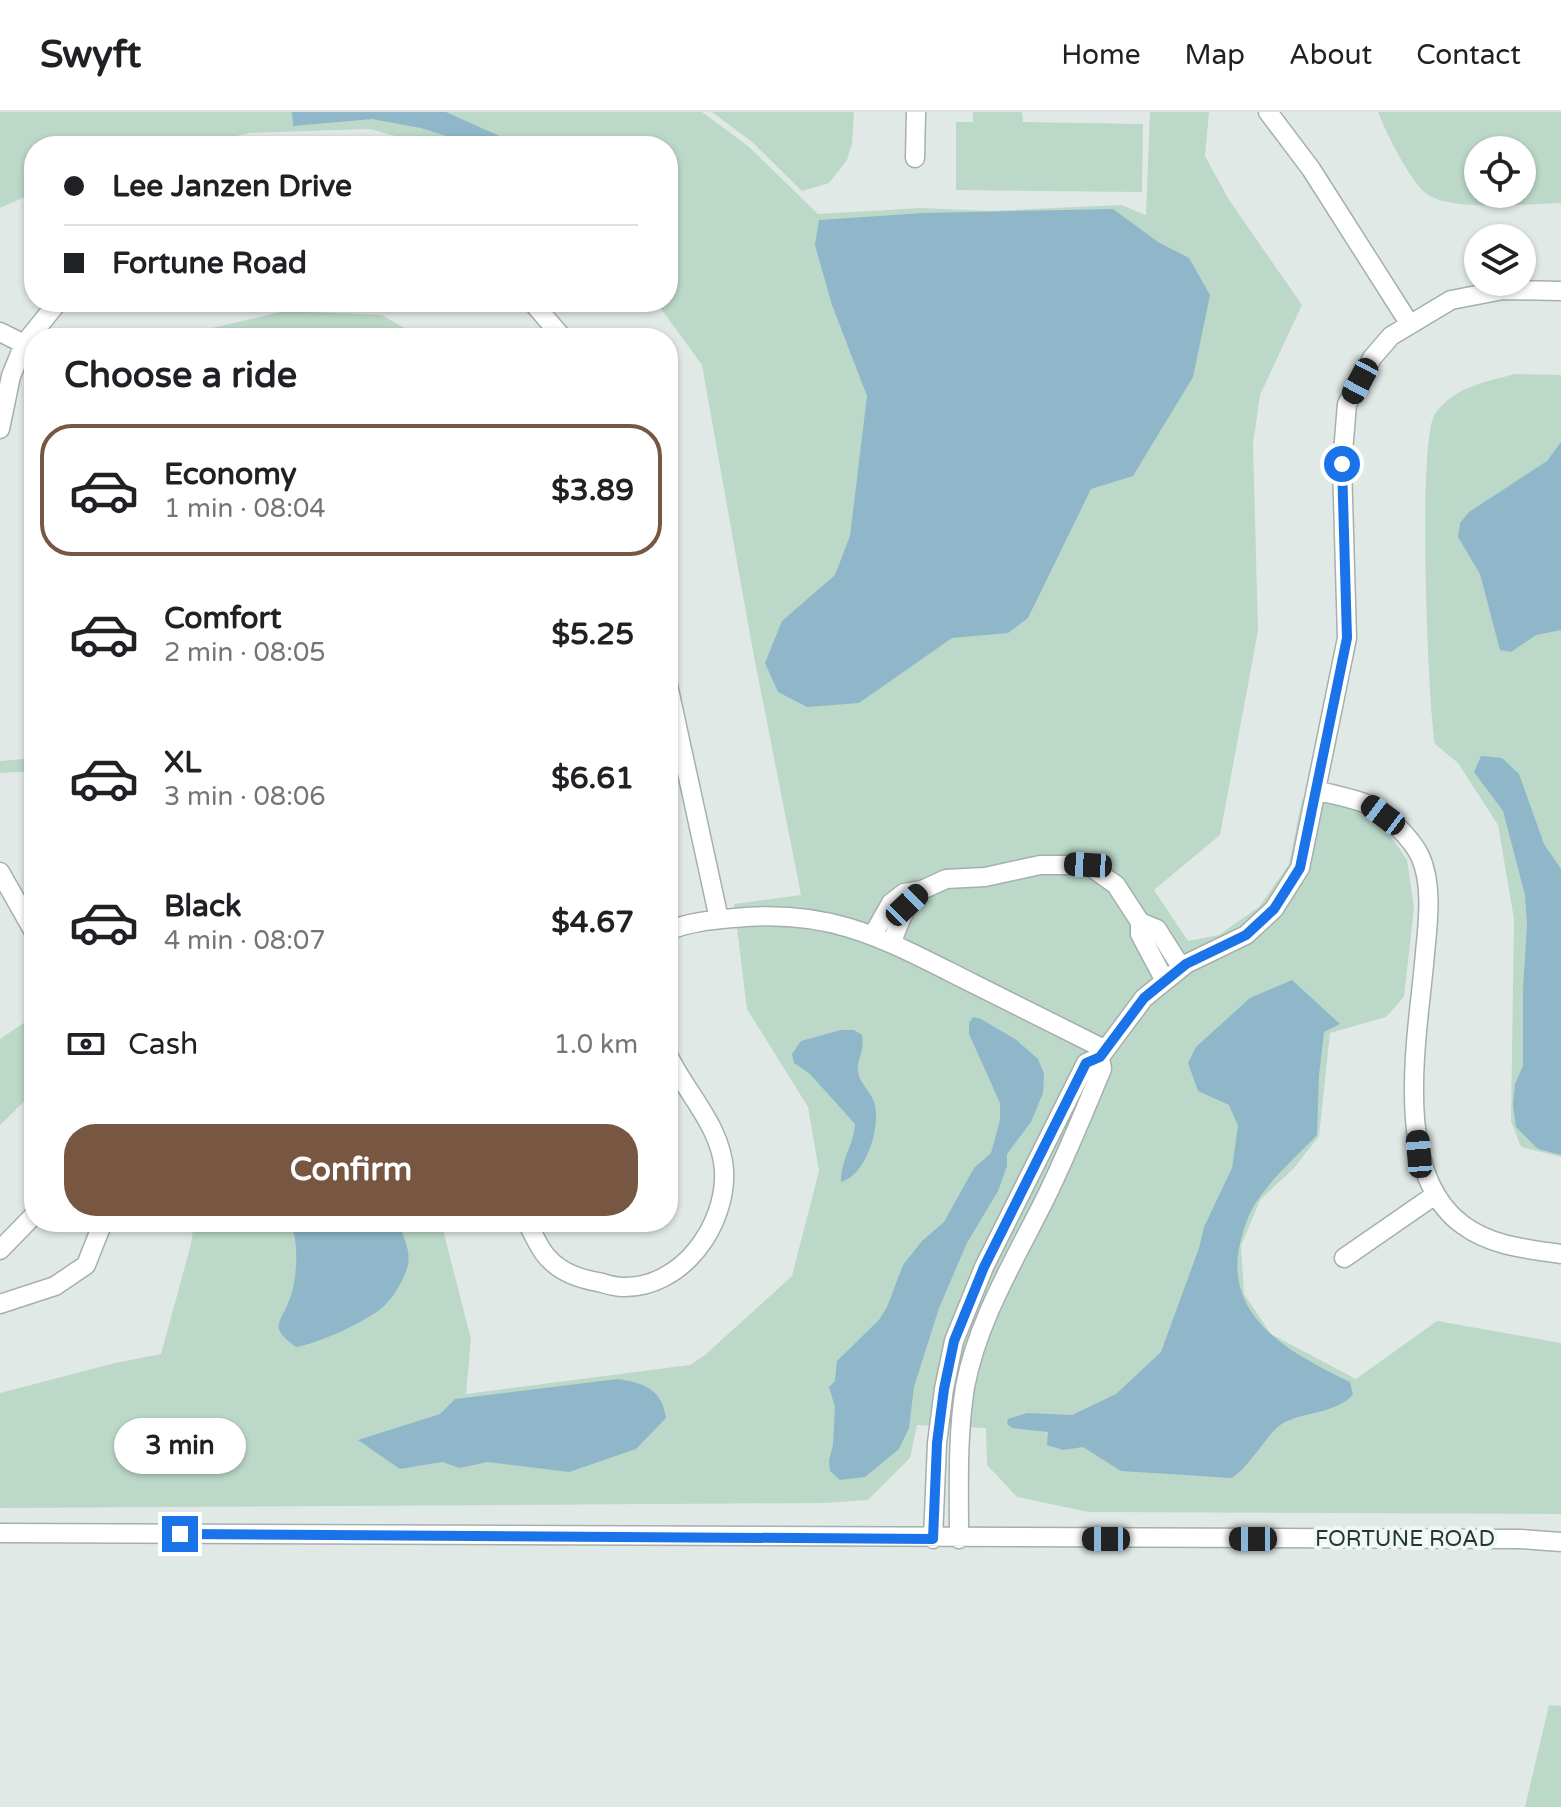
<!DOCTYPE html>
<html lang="en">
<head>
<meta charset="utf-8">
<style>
	body { margin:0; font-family:"Varela Round",sans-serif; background:#f2f2f2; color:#202124; height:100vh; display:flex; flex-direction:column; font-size:30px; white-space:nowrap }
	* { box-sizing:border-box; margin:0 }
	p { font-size:26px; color:#757577 }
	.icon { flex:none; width:44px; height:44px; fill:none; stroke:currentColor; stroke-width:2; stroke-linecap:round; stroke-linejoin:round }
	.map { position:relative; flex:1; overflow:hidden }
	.details { position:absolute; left:24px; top:216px; width:654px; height:904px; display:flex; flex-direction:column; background:#fff; border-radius:32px; box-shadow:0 2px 6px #0004 }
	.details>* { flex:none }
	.guide { position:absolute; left:24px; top:24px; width:654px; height:176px; border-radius:32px; box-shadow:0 2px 6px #0004; display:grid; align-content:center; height:176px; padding:0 40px; background:#fff }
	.controls { position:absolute; left:1464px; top:24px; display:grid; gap:16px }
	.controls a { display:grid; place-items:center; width:72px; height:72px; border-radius:50%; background:#fff; box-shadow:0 2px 6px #0004; font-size:40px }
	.end { position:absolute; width:36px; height:36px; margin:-18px; border:10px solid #1a73e8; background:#fff; box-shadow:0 0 0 4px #fff }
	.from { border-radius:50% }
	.bubble { position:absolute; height:56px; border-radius:28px; background:#fff; box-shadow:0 2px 6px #0004; font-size:26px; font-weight:700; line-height:56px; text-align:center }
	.car { position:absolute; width:24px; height:48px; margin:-24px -12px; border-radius:10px; box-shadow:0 0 6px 2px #0007; background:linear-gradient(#222 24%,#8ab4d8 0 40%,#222 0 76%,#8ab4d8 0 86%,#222 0) }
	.guide b { display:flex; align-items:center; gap:28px; height:76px; font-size:30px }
	.guide b+b { border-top:2px solid #e0e0e0 }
	.guide i { width:20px; height:20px; background:#202124 }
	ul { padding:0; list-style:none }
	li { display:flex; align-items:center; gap:24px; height:132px; margin:0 16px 12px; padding:0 24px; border:4px solid transparent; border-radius:32px }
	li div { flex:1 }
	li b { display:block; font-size:30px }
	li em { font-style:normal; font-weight:700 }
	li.selected { border-color:#775642 }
	li>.icon { width:72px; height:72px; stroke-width:1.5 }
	h2 { padding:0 40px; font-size:36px; line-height:96px }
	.pay { display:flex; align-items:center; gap:20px; height:88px; padding:0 40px; font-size:30px }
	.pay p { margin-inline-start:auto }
	.button { display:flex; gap:16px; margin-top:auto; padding:16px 40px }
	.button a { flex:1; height:92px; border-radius:32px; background:#775642; color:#fff; font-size:32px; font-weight:700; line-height:92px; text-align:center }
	header { display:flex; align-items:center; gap:48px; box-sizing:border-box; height:112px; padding:0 40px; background:#fff; border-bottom:2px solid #e0e0e0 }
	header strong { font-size:38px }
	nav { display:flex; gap:44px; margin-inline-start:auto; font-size:28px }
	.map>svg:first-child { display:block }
	.green { fill:#bcd8c8; fill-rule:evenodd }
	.water { fill:#8fb7c9 }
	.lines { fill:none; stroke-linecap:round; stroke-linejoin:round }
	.minor-casing { stroke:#a4b0ae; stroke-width:21 }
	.minor { stroke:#fff; stroke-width:18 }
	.route { stroke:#1a73e8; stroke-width:10 }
	.labels { text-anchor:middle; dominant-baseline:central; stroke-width:8; stroke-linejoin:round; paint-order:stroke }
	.street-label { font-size:22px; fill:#233835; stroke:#f1f7f4 }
</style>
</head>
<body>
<header>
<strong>Swyft</strong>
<nav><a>Home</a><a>Map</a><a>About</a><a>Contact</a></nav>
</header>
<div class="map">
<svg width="1561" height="1695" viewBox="0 0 1561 1695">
	<rect width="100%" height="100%" fill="#e1e9e7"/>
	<path class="green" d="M0,0h702l46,34 70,68 104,-6 68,3 131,-6 25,10 4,-103h59l-4,44 24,44 73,105 -42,90 -7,49 5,187 -38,204 -66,55 34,51 31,-6 41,-29 29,-42 13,-65 39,6 42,19 24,36 7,48 -10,89 -18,20 -56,16 -11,103 -26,33 -33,31 -19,46 3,48 27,40 85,45 81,-58 124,22v171l-472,-2 -72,-15 -30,-32 -1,-37 -69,-3 -7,33 -42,42 -43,3 -825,5v-115l115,-30 46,-9 30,-110 3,-22h247l30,117 -5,55 224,-29 15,-10 87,-79 27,-105 -11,-64 -61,-98 -13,-105 67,-9 -49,-249 -50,-281 -46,-63h12v-156h-237l-61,-17 -120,4 -58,13h-158v47l-34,15z
		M712,0h142l-2,32 -5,16 -18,23 -27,8 -50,-49z
		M973,0h49l1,10 120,2 -1,68 -186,-2v-68h17z
		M1378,0h183v91c-32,1 -104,8 -131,-7 -18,-9 -44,-64 -52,-84zM1478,38h44v44h-44z
		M285,199l97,4 39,23h-251z
		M1515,262l46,1v782l-40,-10 -10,-26 3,-202 -16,-94 -40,-62 -23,-19c-7,-42 -18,-305 0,-330 19,-27 50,-32 80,-40z
		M34,646v13l-34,2v-12z
		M34,904v76l-34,33v-86z
		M1549,1593l12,1v101h-36z"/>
	<path class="water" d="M292,0h154l58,26 11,8h-37l-57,-18 -49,-9 -79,7z
		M1113,97l45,33 31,16 21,37 -17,82 -60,99 -42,13 -63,129 -20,15 -56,5 -93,65 -52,4 -29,-15 -13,-29 17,-42 53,-46 15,-39 17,-140 -35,-91 -17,-60 4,-25 105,-7z
		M1561,330v188l-25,5 -25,17 -11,-2 -20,-76 -22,-37 2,-14 9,-11 78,-51z
		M1481,644l21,2 17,16 25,70 17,25v286l-23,-6 -22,-22 -3,-22 2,-21 8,-18v-76l4,-65 -2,-30 -22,-84 -29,-39z
		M1292,868l48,44 -16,8 -5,43 -2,60c-19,20 -42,40 -58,63 -11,15 -16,32 -20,50 -13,73 56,107 111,134l3,13c-19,19 -47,16 -70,28 -14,8 -31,41 -51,55l-111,-7 -38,-24 -20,3 -16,-5 1,-13 -36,-4 -5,-4 1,-5 19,-6 45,2 44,-21 45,-42 38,-104 5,-21 28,-59 6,-42 -9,-21 -31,-14 -10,-28 8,-16 54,-49z
		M973,905l8,2 34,20 23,20 6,15 -1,19 -12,29 -24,32v12l-9,25 -31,52 -28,65 -25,79 -5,41 -10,21 -34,28 -25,3 -10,-9 -1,-11 4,-15 2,-38 -6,-20 6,-6 2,-20 42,-41 8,-13 16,-42 19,-24 22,-19 30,-54 17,-15 9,-33v-17l-31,-69v-11z
		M841,918h13l8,5c3,18 -6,25 -4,37 2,13 15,21 17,34 5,23 -9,69 -34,76 -1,-20 13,-38 14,-58l-45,-50 -16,-11 -2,-9 9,-13z
		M289,1110h109c5,14 13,28 10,43 -3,13 -15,34 -26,43 -17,14 -65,36 -86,39 -29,-21 -15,-23 -6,-49 7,-17 10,-61 -1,-76z
		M618,1267c26,4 44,10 48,39l-30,31 -67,23 -82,-10 -27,6 -18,-6 -42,7 -42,-29 82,-26 15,-15z"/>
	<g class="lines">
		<defs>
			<path id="minor" d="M1268,0l43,57 98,154
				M915,46l1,-46
				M532,190l31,36
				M0,220l24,12
				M0,317l11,-53 13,-32 34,-42
				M668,573l51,234
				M1316,678c17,5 37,8 53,15 17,8 43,34 51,51 13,28 8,67 5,97 -6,77 -36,219 38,272 28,21 64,24 98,29
				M0,760l34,60
				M1140,810l17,7 24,38
				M668,819c20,-9 44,-11 66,-13 99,-10 152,22 238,65 44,22 88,44 132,66
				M873,823l18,-32 13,-10 18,-3 24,-11 39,-2 55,-12h48l28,20 24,37v12l25,47
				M892,831c7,-22 13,-36 29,-52
				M527,1110c6,11 13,29 22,37 12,13 32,20 49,23 8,2 17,5 24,5 60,2 105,-62 102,-117 -3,-44 -38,-77 -56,-115
				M0,1138l34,-35
				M1344,1146l91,-63
				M0,1192l55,-18 31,-21 17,-43
				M0,1421l1521,6 40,3
				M933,1427l4,-96 7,-54 10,-48 30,-74 102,-204 14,-6 44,-59 42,-34 60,-29 28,-26 26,-41 47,-230 -5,-174 5,-60 25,-46 19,-22 60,-36 52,-10 58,1
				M959,1427c0,-51 -2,-102 6,-152 12,-65 49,-126 78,-184 22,-44 40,-89 59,-134l-2,-12"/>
		</defs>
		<use href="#minor" class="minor-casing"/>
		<use href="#minor" class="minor"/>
	</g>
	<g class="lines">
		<path class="route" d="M180,1422l753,5 4,-96 7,-54 10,-48 30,-74 102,-204 14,-6 44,-59 42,-34 60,-29 28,-26 26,-41 47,-230 -5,-174"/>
	</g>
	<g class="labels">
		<g class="street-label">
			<text x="1405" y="1427">FORTUNE ROAD</text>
		</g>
	</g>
</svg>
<div class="controls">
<a><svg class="icon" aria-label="locate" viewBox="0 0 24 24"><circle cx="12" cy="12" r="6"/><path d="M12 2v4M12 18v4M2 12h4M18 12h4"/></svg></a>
<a><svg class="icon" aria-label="layers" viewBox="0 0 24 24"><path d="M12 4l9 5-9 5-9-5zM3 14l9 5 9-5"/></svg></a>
</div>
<i class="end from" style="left:1342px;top:352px"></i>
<i class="end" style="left:180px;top:1422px"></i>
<div class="bubble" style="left:114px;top:1306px;width:132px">3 min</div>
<i class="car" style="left:1360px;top:269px;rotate:208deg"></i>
<i class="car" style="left:1383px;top:703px;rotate:307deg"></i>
<i class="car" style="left:1088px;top:753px;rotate:273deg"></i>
<i class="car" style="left:907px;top:793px;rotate:46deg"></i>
<i class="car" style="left:1419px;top:1042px;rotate:355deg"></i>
<i class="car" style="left:1106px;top:1427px;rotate:270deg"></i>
<i class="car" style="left:1253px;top:1427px;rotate:270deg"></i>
<div class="guide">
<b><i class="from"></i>Lee Janzen Drive</b>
<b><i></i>Fortune Road</b>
</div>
<section class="details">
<h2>Choose a ride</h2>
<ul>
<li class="selected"><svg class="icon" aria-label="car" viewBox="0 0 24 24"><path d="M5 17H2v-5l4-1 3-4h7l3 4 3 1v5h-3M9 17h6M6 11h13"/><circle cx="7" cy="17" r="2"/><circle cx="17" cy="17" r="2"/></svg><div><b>Economy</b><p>1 min · 08:04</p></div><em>$3.89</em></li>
<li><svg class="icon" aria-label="car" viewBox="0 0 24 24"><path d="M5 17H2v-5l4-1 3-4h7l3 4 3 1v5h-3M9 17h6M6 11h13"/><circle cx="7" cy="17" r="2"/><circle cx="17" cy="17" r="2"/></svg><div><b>Comfort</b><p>2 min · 08:05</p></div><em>$5.25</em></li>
<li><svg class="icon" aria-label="car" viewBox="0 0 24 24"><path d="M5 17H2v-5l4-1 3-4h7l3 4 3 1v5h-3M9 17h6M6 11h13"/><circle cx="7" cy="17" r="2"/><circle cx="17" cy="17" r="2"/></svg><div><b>XL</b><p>3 min · 08:06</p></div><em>$6.61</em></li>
<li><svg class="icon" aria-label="car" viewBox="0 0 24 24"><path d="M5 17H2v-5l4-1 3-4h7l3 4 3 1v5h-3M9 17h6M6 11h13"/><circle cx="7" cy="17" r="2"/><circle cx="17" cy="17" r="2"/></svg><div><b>Black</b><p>4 min · 08:07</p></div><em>$4.67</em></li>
</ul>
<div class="pay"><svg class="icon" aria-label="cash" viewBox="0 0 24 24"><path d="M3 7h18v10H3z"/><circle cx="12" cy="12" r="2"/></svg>Cash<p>1.0 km</p></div>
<div class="button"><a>Confirm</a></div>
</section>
</div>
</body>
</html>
